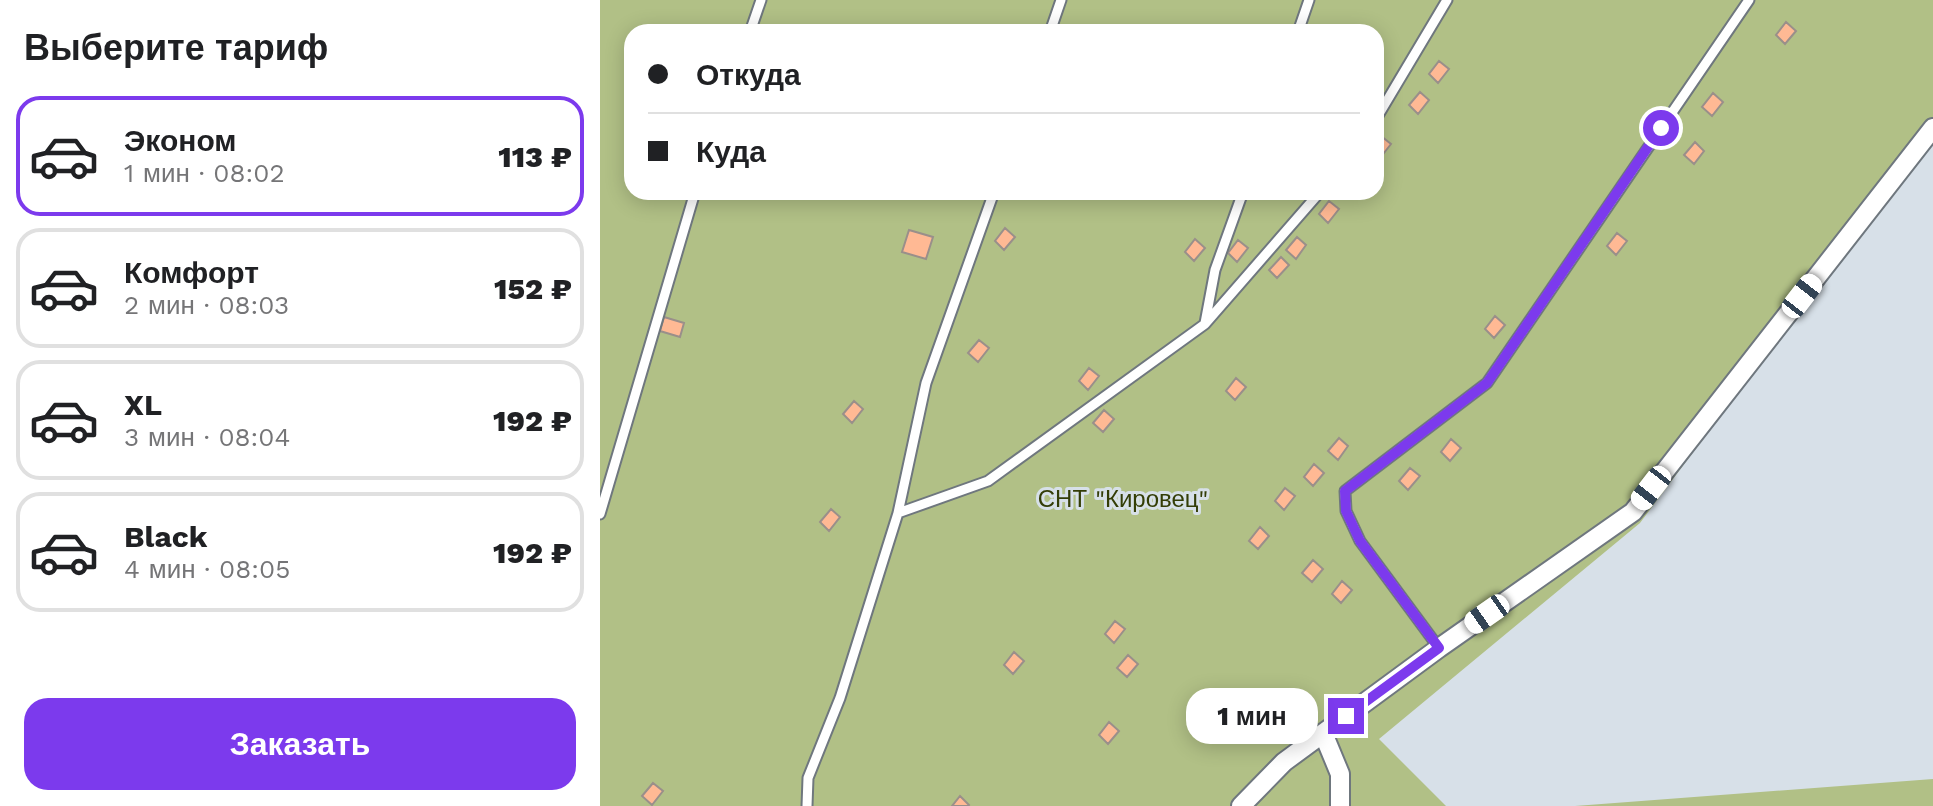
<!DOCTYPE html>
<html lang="ru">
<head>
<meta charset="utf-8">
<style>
	body { margin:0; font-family:"Work Sans",sans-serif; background:#f6f6f6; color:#202124; height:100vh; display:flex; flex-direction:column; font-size:30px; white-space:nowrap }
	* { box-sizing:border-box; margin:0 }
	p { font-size:26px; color:#757577 }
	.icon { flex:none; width:44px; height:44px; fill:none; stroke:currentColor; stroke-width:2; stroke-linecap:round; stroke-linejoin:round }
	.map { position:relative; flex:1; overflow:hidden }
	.side { display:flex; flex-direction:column; background:#fff; width:600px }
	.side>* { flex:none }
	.guide { position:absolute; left:24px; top:24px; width:760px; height:176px; border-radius:24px; box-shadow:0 4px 20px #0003; display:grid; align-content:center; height:176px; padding:0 24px; background:#fff }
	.end { position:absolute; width:36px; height:36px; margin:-18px; border:10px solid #7c3aed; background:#fff; box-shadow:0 0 0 4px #fff }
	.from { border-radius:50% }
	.bubble { position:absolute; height:56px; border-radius:24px; background:#fff; box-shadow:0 4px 20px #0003; font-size:26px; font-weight:800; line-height:56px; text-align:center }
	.car { position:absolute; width:24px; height:48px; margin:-24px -12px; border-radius:10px; box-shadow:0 0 6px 2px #0007; background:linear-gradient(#fff 24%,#345 0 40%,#fff 0 76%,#345 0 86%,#fff 0) }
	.guide b { display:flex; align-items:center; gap:28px; height:76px; font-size:30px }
	.guide b+b { border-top:2px solid #e0e0e0 }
	.guide i { width:20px; height:20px; background:#202124 }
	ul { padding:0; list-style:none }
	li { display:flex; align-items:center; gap:24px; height:120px; margin:0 16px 12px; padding:0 8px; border:4px solid #e0e0e0; border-radius:24px }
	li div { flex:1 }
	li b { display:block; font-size:30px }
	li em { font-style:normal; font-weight:800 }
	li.active { border-color:#7c3aed }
	li>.icon { width:72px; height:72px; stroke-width:1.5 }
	h2 { padding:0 24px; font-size:36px; line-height:96px }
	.button { display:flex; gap:16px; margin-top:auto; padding:16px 24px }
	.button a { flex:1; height:92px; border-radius:24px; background:#7c3aed; color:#fff; font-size:32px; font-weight:800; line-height:92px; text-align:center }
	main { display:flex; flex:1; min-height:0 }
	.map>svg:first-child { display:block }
	.green { fill:#b1c086; fill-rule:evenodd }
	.building { fill:#ffb994; stroke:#9a8f8a; stroke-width:2 }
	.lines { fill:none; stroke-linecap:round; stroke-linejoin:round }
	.lane-casing { stroke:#6f777e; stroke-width:13 }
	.street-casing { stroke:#6f777e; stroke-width:22 }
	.lane { stroke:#fff; stroke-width:9 }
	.street { stroke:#fff; stroke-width:18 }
	.route { stroke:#7c3aed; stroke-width:10 }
	.labels { text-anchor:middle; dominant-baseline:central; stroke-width:6; stroke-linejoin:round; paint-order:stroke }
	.park-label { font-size:24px; fill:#333d06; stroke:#d7e0e8 }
</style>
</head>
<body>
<main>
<section class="side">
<h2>Выберите тариф</h2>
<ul>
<li class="active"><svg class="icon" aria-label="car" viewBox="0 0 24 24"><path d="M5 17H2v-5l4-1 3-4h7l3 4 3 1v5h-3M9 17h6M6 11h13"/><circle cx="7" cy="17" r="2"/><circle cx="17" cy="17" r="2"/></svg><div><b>Эконом</b><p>1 мин · 08:02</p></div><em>113 ₽</em></li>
<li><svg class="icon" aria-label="car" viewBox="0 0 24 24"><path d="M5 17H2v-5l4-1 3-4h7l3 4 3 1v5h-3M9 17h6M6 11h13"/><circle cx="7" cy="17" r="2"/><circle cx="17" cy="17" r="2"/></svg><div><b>Комфорт</b><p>2 мин · 08:03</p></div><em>152 ₽</em></li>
<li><svg class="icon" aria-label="car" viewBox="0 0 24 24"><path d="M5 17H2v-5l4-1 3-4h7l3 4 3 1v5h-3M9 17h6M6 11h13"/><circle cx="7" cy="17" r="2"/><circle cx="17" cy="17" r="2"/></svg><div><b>XL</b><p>3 мин · 08:04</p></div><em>192 ₽</em></li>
<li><svg class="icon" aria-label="car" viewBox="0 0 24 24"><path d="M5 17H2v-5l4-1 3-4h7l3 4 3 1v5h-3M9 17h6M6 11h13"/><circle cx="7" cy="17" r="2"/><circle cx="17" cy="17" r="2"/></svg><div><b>Black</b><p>4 мин · 08:05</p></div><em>192 ₽</em></li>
</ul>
<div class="button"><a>Заказать</a></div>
</section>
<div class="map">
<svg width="1333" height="806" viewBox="0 0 1333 806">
	<rect width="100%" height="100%" fill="#d7e0e8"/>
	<path class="green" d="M0,0h1333v132l-293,391 -261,216 67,67h-846zM32,32h744v160h-744z
		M1333,779v27h-358z"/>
	<path class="building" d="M1186,22l10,9 -11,13 -9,-9z
		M839,61l10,8 -11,14 -9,-9z
		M820,92l9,8 -11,14 -9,-9z
		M1113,93l10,9 -11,14 -10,-9z
		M781,136l10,8 -11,14 -4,-4v-12z
		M1095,142l9,9 -10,13 -10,-9z
		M729,201l10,8 -11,14 -9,-9z
		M405,228l10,9 -11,13 -9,-9z
		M309,230l24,7 -7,22 -24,-7z
		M1017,233l10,8 -11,14 -9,-9z
		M697,237l9,8 -10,14 -10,-9z
		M595,239l10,9 -11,13 -9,-9z
		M638,240l10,8 -11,14 -9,-9z
		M681,257l8,8 -12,13 -8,-8z
		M895,316l10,9 -11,13 -9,-9z
		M64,317l20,6 -4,14 -20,-6z
		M379,340l10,8 -11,14 -10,-9z
		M489,368l10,8 -11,14 -9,-9z
		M636,378l10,9 -11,13 -9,-9z
		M254,401l9,8 -11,14 -9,-9z
		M504,410l10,9 -11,13 -10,-9z
		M739,438l9,8 -10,14 -10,-9z
		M851,439l10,9 -11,13 -9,-9z
		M714,464l10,9 -11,13 -9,-9z
		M810,468l10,8 -12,14 -9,-9z
		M685,488l10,8 -11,14 -9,-9z
		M231,509l9,8 -11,14 -9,-9z
		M660,527l9,9 -11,13 -9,-8z
		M713,560l10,9 -11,13 -10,-9z
		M742,581l10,9 -11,13 -9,-9z
		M515,621l10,8 -11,14 -9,-9z
		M414,652l10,9 -11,13 -9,-9z
		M528,655l10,9 -11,13 -10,-9z
		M509,722l10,9 -11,13 -9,-9z
		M53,783l10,8 -11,14 -10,-9z
		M360,796l9,9 -1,1h-16z"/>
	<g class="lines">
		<defs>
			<path id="lane" d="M150,32l11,-32
				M450,32l11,-32
				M698,32l11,-32
				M776,119l71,-119
				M605,323l10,-53 28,-78
				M298,513l90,-32 217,-157 115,-132
				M0,514l95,-322
				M839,648l-79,-107 -14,-30 -1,-20 142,-108 262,-383
				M207,806l1,-28 32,-80 58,-185 28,-130 68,-191"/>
			<path id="street" d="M723,733l17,41v32
				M641,806l43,-44 155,-114 194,-136 300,-384"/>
		</defs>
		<use href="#lane" class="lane-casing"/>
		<use href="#street" class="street-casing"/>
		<use href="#lane" class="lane"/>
		<use href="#street" class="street"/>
	</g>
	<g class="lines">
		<path class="route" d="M746,716l93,-68 -79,-107 -14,-30 -1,-20 142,-108 174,-255"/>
	</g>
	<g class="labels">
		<g class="park-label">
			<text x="523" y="499">СНТ "Кировец"</text>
		</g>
	</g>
</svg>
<i class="end from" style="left:1061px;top:128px"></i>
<i class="end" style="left:746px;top:716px"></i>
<div class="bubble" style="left:586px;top:688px;width:132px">1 мин</div>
<i class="car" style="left:1202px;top:296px;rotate:38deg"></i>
<i class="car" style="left:1051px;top:488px;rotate:218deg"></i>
<i class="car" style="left:887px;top:614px;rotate:235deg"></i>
<div class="guide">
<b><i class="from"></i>Откуда</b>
<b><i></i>Куда</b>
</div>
</div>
</main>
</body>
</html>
